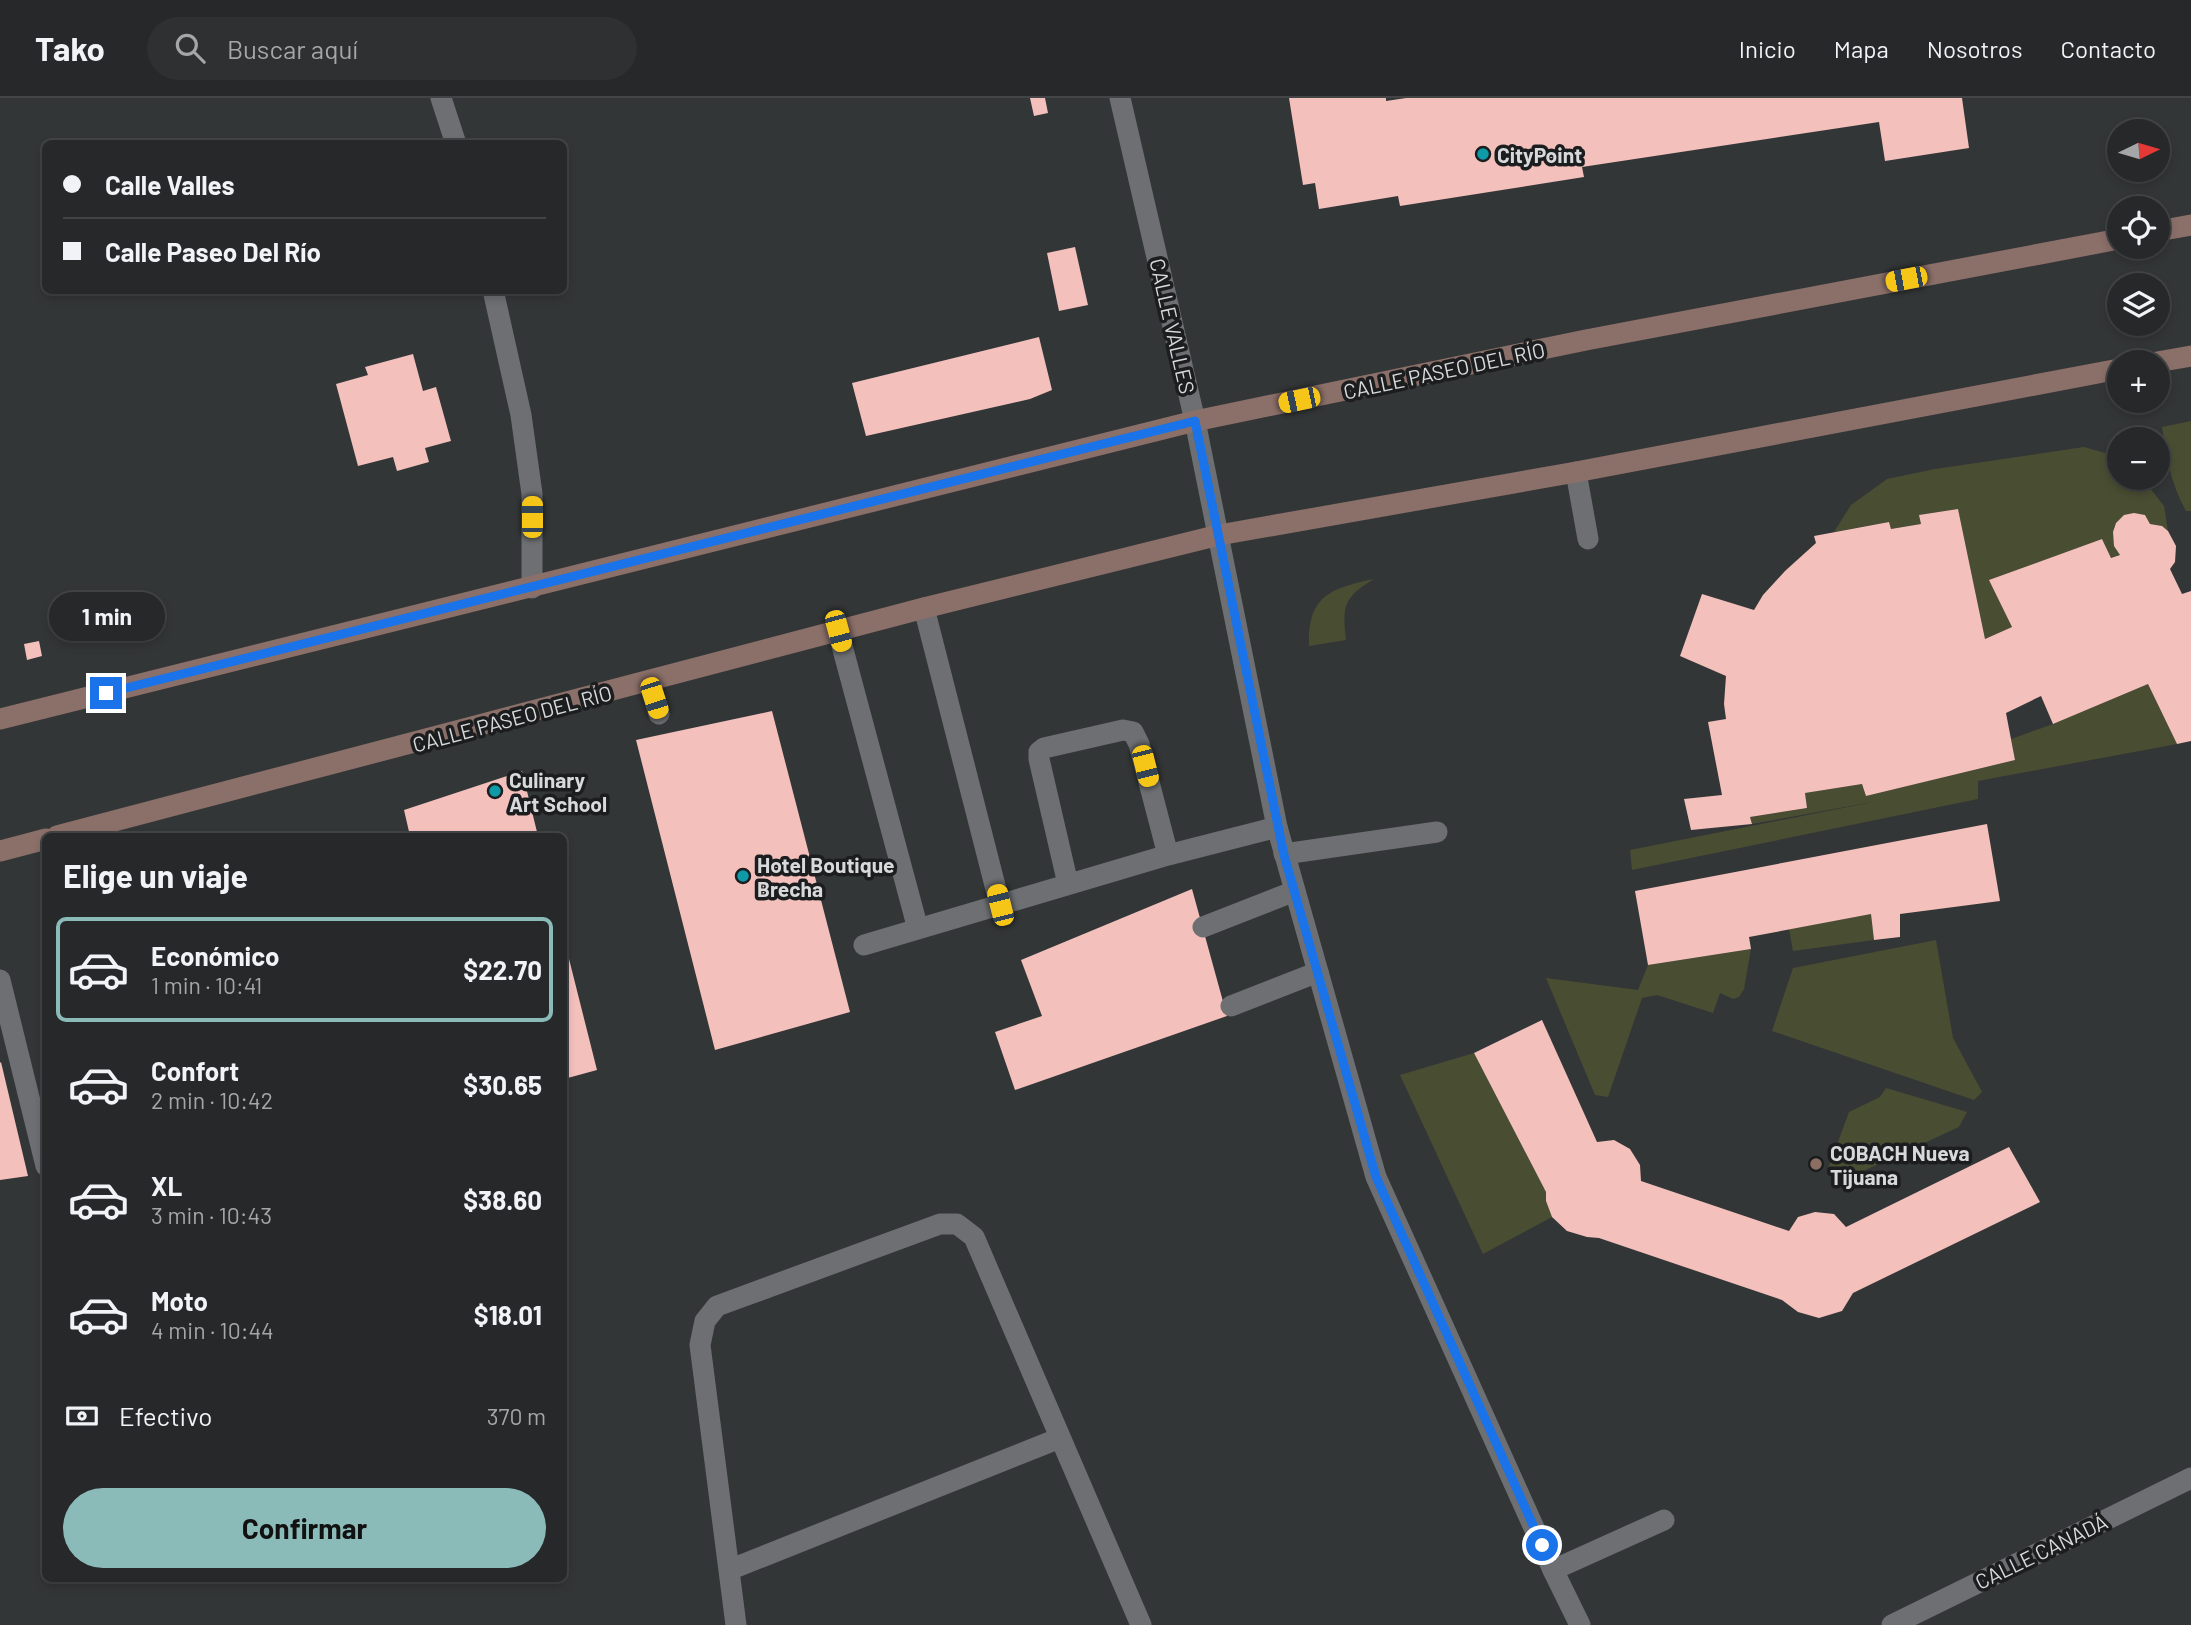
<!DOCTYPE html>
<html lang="es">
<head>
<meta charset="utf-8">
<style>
	body { margin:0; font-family:Barlow,sans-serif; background:#2e3031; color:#f1f3f6; height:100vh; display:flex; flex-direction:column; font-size:26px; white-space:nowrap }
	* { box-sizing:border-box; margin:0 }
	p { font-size:23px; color:#a4a6a8 }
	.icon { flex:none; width:38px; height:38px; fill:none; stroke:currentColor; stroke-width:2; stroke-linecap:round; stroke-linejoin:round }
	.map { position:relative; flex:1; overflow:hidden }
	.drawer { position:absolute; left:42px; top:735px; width:525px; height:749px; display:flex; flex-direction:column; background:#262829; border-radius:10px; box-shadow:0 4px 10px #0003,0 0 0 2px #424446 }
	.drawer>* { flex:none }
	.top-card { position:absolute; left:42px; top:42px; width:525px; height:154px; border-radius:10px; box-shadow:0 4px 10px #0003,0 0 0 2px #424446; display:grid; align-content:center; height:154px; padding:0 21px; background:#262829 }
	.needle { width:46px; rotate:85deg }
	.buttons { position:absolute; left:2107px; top:21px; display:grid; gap:14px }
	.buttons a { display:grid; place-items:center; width:63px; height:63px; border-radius:50%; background:#262829; box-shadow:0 4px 10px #0003,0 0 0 2px #424446; font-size:35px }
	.end { position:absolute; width:32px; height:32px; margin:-16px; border:9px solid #1a73e8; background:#fff; box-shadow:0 0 0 4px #fff }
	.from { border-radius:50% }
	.bubble { position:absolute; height:49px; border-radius:24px; background:#262829; box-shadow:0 4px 10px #0003,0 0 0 2px #424446; font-size:23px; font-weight:700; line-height:49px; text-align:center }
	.car { position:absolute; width:21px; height:42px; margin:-21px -10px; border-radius:9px; box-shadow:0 0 5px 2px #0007; background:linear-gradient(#f5c518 24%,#345 0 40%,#f5c518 0 76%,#345 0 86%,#f5c518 0) }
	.top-card b { display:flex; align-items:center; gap:24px; height:66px; font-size:26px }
	.top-card b+b { border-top:2px solid #424446 }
	.top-card i { width:18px; height:18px; background:#f1f3f6 }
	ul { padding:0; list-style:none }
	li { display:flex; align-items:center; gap:21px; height:105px; margin:0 14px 10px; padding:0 7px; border:4px solid transparent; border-radius:10px }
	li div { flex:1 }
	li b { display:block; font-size:26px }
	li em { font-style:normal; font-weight:700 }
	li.active { border-color:#8bbbb9 }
	li>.icon { width:63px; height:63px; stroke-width:1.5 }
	h2 { padding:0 21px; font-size:32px; line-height:84px }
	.pay { display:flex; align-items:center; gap:18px; height:77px; padding:0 21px; font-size:26px }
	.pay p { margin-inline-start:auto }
	.button { display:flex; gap:14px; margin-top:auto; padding:14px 21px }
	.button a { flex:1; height:80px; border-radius:42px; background:#8bbbb9; color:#111; font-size:28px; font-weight:700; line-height:80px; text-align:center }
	header { display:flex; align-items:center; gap:42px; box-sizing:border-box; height:98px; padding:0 35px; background:#262829; border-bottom:2px solid #424446 }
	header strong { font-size:33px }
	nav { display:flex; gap:38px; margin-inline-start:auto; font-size:24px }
	.search { width:490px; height:63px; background:#2e3031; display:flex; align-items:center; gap:18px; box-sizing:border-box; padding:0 24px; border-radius:38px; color:#a4a6a8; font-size:26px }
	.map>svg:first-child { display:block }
	.green { fill:#494d32 }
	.building { fill:#f3c0bc }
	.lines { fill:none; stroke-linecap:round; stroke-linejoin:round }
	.service { stroke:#6d6f72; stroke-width:21 }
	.tertiary { stroke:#6d6f72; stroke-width:21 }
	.secondary { stroke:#8b6f69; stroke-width:21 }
	.route { stroke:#1a73e8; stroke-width:9 }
	.culture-dot { fill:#0f9aa8; stroke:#1c1d1e; stroke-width:2.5 }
	.education-dot { fill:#8d6e63; stroke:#1c1d1e; stroke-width:2.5 }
	.labels { text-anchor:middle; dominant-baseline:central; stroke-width:7; stroke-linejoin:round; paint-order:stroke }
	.poi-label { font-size:21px; font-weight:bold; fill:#d7d9da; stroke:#1c1d1e; text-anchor:start }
	.street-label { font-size:21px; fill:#d7d9da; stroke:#1c1d1e }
</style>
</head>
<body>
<header>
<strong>Tako</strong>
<div class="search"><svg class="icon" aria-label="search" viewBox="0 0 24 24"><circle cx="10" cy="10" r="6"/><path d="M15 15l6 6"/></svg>Buscar aquí</div>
<nav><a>Inicio</a><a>Mapa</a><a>Nosotros</a><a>Contacto</a></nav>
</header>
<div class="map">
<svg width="2191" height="1527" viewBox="0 0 2191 1527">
	<rect width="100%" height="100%" fill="#333637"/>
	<path class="green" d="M2191,323v90h-5c-15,-27 -20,-54 -24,-84z
		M2084,349l35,10v21h23l22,28 4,25 -6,-5 -12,-2 -5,-9c-30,-6 -39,17 -25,40l-9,3 -9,-19 -112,41 22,47 -27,12 -27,-130 -38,6 1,9 -30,5 -2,-7 -55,10 17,-27 36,-26 48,-10z
		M1374,481c-30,18 -32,27 -28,61l-37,6c-2,-50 22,-58 65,-67z
		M2148,586l29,60 -199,37v18l-346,71 -2,-20 248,-49 -126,23 -2,-7 57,-9 -2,-15 57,-9 4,12 149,-36 -4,-21 42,-15z
		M1871,816l3,26 -81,11 -4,-22z
		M1936,842l17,98 29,54 -8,8 -202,-69 21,-63z
		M1751,851l-7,40 -5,8 -6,2 -13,-6 -7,20 -56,-18 -15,3 -34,99 -13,-2 -49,-117 92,12 10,-25z
		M1474,955l72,139v9l6,16 -69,37 -83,-179z
		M1886,990l81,24 -8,15 -113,52 -18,-10 21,-57 31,-15z"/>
	<path class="building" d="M1030,0h15l3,15 -14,3z
		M1289,0h97v3l20,-3h556l7,50 -84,13 -6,-39 -297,45 2,10 -184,29 -2,-10 -79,13 -4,-26 -12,2z
		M1075,149l13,58 -29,6 -12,-58z
		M1039,239l13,53 -22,9 -164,37 -14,-53z
		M413,256l10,37 13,-4 15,54 -26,7 4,14 -32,9 -4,-14 -35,9 -22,-82 32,-9 -3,-8z
		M1958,411l27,130 27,-12 -23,-47 113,-41 9,19 9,-3 -6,-9 -1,-14 3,-9 8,-8 10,-2 11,2 5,9 12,2 6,5 8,15 -1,16 -5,7 12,25 9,-3v150l-14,3 -29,-60 -95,40 -12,-28 -35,17 9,47 -149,36 -4,-12 -57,9 2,15 -57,9 2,7 -61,6 -7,-31 38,-4 -14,-73 18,-3 -2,-15 2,-28 -46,-20 22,-62 52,16 9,-15 22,-24 31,-28 -2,-7 75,-14 2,7 30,-5 -2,-9z
		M39,543l3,15 -15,4 -3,-16z
		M772,613l78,301 -135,38 -79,-310z
		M522,673l16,65h-128l-6,-26z
		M1987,726l13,77 -100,13v23l-26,3 -3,-26 -122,23 2,12 -103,16 -13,-74z
		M1192,791l35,127 -212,74 -20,-58 47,-16 -21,-56z
		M564,841l33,131 -33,9z
		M1542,922l55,122 17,-2 16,9 10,16 1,16 148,50 9,-14 17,-5 19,2 12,13 163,-80 31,55 -187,91 -11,18 -23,7 -21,-6 -16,-12 -183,-62 -12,-1 -20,-6 -15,-14 -6,-16v-9l-72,-139z
		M1,964l27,114 -28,4v-117z"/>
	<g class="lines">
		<path class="service" d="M441,0l15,46
			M493,192l28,125 11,79v94
			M1576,374l12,67
			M924,510l76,297
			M838,533l80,298
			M649,584l10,32
			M1284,756l153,-22
			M1068,786l-29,-125v-7l5,-4 79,-18 10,2 6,12 29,111
			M1203,829l92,-36
			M864,847l304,-90 109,-28
			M0,882l46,186
			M1231,908l87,-34
			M729,1472l331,-132
			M1553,1472l111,-50
			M736,1527l-36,-280 5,-24 12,-15 223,-82h17l17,13 167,388"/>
		<path class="tertiary" d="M1120,0l75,323 82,406 99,350 177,393 27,55
			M1892,1527l299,-147"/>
		<path class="secondary" d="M2158,133l33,-6
			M2157,264l34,-6
			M0,621l1195,-298 391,-81 533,-101
			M57,738l867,-228 295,-73 357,-63 543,-103
			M0,753l46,-12"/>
	</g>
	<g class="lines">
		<path class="route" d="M106,595l1089,-272 89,434 92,322 166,368"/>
	</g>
	<g class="culture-dot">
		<circle cx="1483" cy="56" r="7"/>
		<circle cx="495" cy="693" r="7"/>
		<circle cx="743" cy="778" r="7"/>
	</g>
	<circle class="education-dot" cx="1816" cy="1066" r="7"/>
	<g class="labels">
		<g class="poi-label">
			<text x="1497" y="56">CityPoint</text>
			<text x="509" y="681">Culinary<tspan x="509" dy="24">Art School</tspan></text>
			<text x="757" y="766">Hotel Boutique<tspan x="757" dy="24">Brecha</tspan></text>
			<text x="1830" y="1054">COBACH Nueva<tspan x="1830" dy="24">Tijuana</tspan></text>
		</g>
		<g class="street-label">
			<text transform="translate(1173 228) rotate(77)">CALLE VALLES</text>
			<text transform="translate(1444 272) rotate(-12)">CALLE PASEO DEL RÍO</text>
			<text transform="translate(512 620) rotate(-15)">CALLE PASEO DEL RÍO</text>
			<text transform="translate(2041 1453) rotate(-26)">CALLE CANADÁ</text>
		</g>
	</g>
</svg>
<div class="buttons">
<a><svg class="needle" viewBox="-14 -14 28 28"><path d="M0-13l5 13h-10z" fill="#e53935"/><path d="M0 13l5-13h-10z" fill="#a4a6a8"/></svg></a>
<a><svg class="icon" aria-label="locate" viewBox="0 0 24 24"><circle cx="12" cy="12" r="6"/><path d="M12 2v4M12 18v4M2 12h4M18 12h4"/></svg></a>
<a><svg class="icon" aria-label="layers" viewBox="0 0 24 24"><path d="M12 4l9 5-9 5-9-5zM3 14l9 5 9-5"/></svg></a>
<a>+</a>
<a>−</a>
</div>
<i class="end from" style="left:1542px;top:1447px"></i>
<i class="end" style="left:106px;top:595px"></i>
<div class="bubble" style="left:49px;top:494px;width:116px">1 min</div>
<i class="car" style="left:1906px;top:181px;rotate:259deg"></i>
<i class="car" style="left:1299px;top:302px;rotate:258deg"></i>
<i class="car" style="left:532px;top:419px;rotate:0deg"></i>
<i class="car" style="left:838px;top:533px;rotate:165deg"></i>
<i class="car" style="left:654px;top:600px;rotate:162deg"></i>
<i class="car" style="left:1145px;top:668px;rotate:166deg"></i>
<i class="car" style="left:1000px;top:807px;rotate:346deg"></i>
<div class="top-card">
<b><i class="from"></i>Calle Valles</b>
<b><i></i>Calle Paseo Del Río</b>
</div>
<section class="drawer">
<h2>Elige un viaje</h2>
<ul>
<li class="active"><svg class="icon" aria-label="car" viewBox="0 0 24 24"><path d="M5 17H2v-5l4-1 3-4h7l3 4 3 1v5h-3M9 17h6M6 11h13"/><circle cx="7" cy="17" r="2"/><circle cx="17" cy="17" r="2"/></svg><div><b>Económico</b><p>1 min · 10:41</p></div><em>$22.70</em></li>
<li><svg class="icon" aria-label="car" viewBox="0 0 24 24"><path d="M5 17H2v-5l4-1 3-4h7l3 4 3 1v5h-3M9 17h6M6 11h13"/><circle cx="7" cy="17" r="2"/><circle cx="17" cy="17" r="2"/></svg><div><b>Confort</b><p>2 min · 10:42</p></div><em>$30.65</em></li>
<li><svg class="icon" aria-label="car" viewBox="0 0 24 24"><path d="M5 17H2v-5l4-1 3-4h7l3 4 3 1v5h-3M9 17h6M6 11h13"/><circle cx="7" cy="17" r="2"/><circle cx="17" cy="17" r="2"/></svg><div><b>XL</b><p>3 min · 10:43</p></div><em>$38.60</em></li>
<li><svg class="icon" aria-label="car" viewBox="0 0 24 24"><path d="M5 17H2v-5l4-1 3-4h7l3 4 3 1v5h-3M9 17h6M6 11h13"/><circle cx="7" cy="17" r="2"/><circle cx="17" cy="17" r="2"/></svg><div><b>Moto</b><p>4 min · 10:44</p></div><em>$18.01</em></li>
</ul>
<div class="pay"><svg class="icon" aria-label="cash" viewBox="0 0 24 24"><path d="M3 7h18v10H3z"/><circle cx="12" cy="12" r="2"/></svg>Efectivo<p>370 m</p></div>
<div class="button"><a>Confirmar</a></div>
</section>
</div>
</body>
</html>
